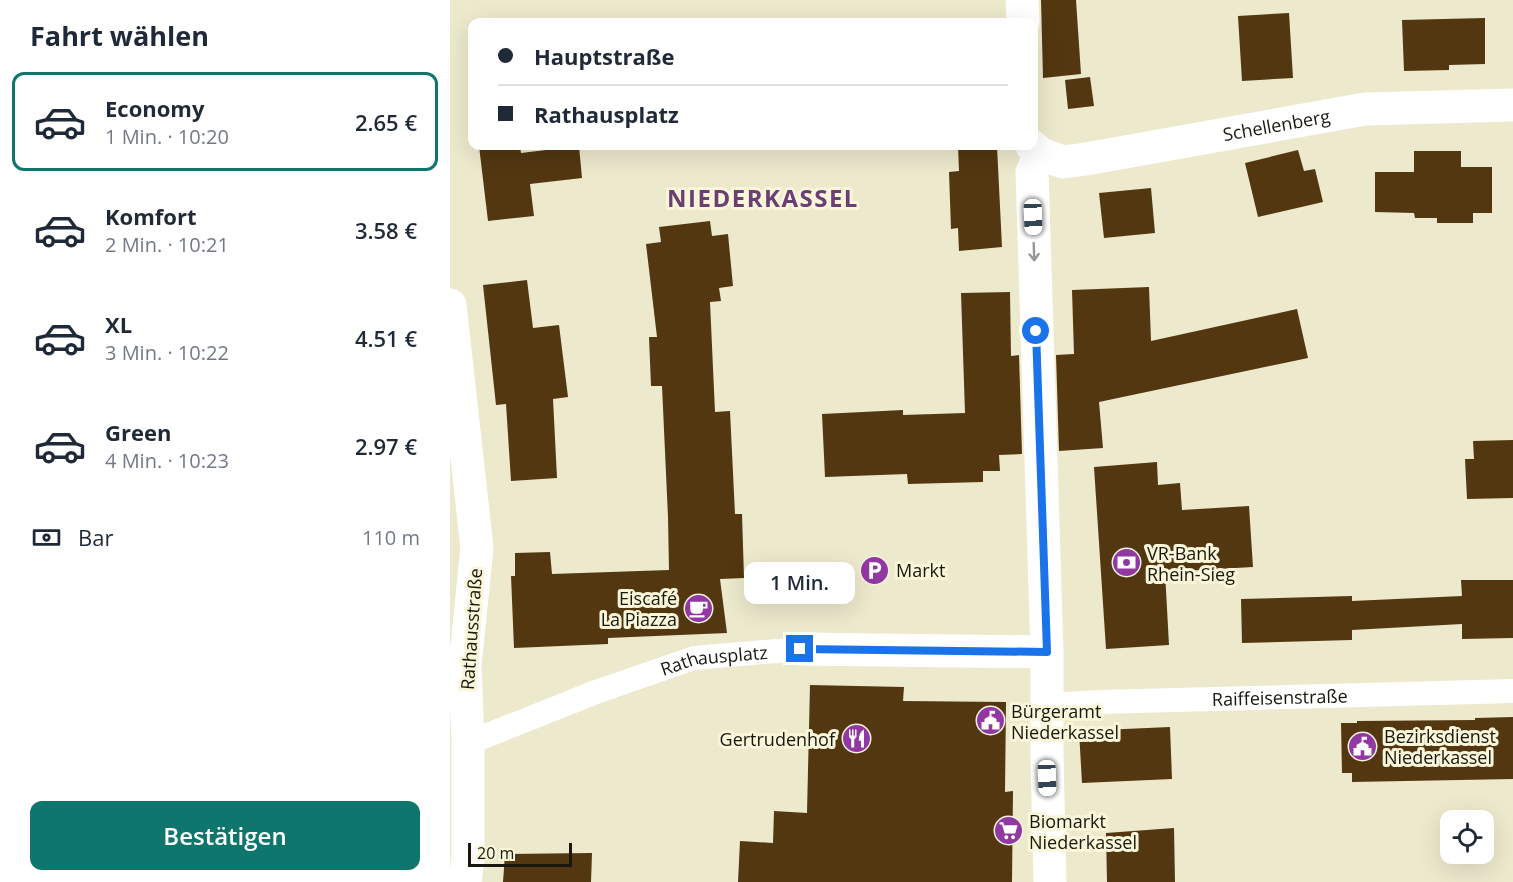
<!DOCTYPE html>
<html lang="de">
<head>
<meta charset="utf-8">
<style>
	body { margin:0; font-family:"Open Sans",sans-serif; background:#f2f2f3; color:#1f2937; height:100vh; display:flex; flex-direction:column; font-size:22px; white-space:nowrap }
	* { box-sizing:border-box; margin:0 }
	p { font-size:20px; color:#747a83 }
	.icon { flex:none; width:33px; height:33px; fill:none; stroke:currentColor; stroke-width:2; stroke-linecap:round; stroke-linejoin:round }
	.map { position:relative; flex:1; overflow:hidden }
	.side { display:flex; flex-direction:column; background:#fff; width:450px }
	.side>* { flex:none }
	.hud { position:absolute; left:18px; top:18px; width:570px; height:132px; border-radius:12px; box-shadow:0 6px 24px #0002; display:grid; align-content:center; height:132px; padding:0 30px; background:#fff }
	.controls { position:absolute; left:990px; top:810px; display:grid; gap:12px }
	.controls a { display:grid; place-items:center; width:54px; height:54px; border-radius:12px; background:#fff; box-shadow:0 6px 24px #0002; font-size:30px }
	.scale { position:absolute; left:18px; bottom:15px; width:104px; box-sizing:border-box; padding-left:6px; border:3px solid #19170e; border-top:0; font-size:16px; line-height:21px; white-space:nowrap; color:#19170e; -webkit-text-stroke:4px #faf6da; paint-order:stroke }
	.end { position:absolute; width:27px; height:27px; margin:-14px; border:8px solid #1a73e8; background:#fff; box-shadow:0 0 0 3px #fff }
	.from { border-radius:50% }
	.bubble { position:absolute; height:42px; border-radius:12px; background:#fff; box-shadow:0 6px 24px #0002; font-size:20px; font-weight:600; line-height:42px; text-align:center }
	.car { position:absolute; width:18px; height:36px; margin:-18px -9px; border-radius:8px; box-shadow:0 0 4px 2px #0007; background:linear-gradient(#fff 24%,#345 0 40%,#fff 0 76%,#345 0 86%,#fff 0) }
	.hud b { display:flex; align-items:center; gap:21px; height:57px; font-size:22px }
	.hud b+b { border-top:2px solid #e0e1e3 }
	.hud i { width:15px; height:15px; background:#1f2937 }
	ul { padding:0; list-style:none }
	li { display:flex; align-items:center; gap:18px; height:99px; margin:0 12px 9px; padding:0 18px; border:3px solid transparent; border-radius:12px }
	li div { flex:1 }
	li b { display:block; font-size:22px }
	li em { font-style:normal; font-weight:600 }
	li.active { border-color:#0f766e }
	li>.icon { width:54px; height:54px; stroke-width:1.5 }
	h2 { padding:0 30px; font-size:27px; line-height:72px }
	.pay { display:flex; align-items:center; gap:15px; height:66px; padding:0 30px; font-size:22px }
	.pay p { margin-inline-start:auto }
	.action { display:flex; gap:12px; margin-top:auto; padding:12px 30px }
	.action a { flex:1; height:69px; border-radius:12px; background:#0f766e; color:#fff; font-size:24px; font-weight:600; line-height:69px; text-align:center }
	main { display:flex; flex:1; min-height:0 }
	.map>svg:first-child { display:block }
	.building { fill:#523710 }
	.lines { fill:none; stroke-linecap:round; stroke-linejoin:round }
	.pedestrian { stroke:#fff; stroke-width:24 }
	.minor { stroke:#fff; stroke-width:33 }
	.tertiary { stroke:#fff; stroke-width:33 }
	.oneway { stroke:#989793 }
	.route { stroke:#1a73e8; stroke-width:8 }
	.labels { text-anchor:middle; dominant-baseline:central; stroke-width:6; stroke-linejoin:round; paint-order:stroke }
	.street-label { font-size:18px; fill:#19170e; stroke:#faf6da }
	.poi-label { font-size:18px; fill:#19170e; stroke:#faf6da; text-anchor:start }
	.district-label { font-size:24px; font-weight:bold; letter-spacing:1.5px; fill:#6b3e74; stroke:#faf6da }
</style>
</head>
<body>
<main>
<section class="side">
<h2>Fahrt wählen</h2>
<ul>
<li class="active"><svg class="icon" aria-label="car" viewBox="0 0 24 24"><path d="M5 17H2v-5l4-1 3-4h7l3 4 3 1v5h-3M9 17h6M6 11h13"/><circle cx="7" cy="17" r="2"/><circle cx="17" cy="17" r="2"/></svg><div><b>Economy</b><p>1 Min. · 10:20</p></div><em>2.65 €</em></li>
<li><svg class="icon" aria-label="car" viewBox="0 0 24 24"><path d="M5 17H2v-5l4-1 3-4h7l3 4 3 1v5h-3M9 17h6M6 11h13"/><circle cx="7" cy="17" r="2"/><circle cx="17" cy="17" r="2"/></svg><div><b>Komfort</b><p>2 Min. · 10:21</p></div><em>3.58 €</em></li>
<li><svg class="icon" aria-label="car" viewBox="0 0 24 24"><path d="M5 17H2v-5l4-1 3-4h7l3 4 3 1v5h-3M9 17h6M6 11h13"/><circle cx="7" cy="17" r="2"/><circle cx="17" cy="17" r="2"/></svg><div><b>XL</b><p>3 Min. · 10:22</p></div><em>4.51 €</em></li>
<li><svg class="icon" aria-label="car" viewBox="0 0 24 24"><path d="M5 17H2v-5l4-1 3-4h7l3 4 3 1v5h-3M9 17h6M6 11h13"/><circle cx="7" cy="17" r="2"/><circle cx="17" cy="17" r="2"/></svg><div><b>Green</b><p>4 Min. · 10:23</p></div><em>2.97 €</em></li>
</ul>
<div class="pay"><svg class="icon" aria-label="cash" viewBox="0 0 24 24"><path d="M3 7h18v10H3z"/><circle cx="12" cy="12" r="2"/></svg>Bar<p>110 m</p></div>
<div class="action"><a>Bestätigen</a></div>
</section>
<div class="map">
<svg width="1063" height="882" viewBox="0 0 1063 882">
	<rect width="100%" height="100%" fill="#ede9cd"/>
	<path class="building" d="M591,0h35l5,74 -38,4z
		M839,13l4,65 -51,3 -4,-65z
		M1035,18v46l-36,1v5l-45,1 -2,-51z
		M640,77l4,29 -26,3 -3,-29z
		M29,146h41l1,7 58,-7 3,32 -52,6 4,32 -46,5z
		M508,146h39l5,101 -43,4 -1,-23 -7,1 -2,-57 10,-1z
		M848,150l6,21 11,-2 8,33 -65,15 -13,-54z
		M964,151h47v16h31v46h-19v10h-36v-5h-22l-1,-5 -39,-1v-40h39z
		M701,188l4,45 -51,5 -5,-45z
		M260,221l2,15 16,-2 5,52 -14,2 2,13 -11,1 5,110 15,-1 5,103h7l2,64 -24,1 7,54 -119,5v6l-94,4 -3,-72h4v-23l35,-1 2,22 117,-4 -1,-53 -6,-131h-11l-2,-49h8l-11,-93 15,-2 -2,-15z
		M77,280l6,48 26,-3 9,72 -15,2 4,79 -46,3 -5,-77 -10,1 -13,-120z
		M699,287l2,54 146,-32 11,49 -209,44 4,46 -44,3 -3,-96 18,-1 -2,-64z
		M560,292l1,64 8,-1 3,99 -23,1 1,16h-17v11l-75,2 -1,-10 -82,3 -3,-63 81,-4v5l62,-2 -4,-120z
		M1063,440v58l-46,1 -2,-40h9l-1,-18z
		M707,462l1,23 22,-2 2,27 67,-4 4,61 -88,5 4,73 -63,4 -12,-182z
		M1011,580h52v58l-51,1v-15l-110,6v10l-110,3 -1,-44 111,-3v5l110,-5z
		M360,685l94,2 -1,14 103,1 -1,90 8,-1 -1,91h-274l2,-41 33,2 1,-32 33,2z
		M1063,717v62l-161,3v-9h-10l-1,-50h16v-2l118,-1v-2z
		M720,727l2,52 -90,4 -3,-52z
		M724,828l1,54h-68l-1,-49z
		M142,853l-1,29h-88l2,-28z"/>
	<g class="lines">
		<g class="pedestrian">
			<path id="s1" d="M598,705l50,-3 415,-11"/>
			<path id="s2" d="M18,743l128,-51 98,-34 106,-9"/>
		</g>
		<g class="minor">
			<path id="s3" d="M591,154l22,8 23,-3 279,-50 148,-4"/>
			<path d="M0,305l27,243 -12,117 3,78v116l-3,23"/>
			<path d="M350,649l247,3"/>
		</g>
		<path class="tertiary" d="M572,0l1,22
			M582,146l9,8 -9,18 15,480v105l3,125"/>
	</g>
	<defs><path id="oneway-shaft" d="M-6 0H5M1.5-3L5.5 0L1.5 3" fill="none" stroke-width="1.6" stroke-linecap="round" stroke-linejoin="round" transform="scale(1.5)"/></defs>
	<use class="oneway" href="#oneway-shaft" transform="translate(584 252) rotate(88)"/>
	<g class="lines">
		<path class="route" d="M350,649l247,3 -11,-321"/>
	</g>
	<defs>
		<symbol id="bank-disc" viewBox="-11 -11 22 22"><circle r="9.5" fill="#9138a3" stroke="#faf6da"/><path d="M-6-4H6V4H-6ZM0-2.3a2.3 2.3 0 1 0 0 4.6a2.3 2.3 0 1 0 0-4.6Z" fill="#fff"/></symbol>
		<symbol id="parking-disc" viewBox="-11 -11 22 22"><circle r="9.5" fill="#9138a3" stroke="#faf6da"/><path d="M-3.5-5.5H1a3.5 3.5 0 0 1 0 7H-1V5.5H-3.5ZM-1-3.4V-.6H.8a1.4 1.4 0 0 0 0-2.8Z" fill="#fff"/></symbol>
		<symbol id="cafe-disc" viewBox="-11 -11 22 22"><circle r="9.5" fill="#9138a3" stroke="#faf6da"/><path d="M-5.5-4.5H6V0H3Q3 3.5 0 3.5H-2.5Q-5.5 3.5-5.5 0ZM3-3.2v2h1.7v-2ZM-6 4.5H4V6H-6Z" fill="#fff"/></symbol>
		<symbol id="civic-disc" viewBox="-11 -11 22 22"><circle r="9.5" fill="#9138a3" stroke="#faf6da"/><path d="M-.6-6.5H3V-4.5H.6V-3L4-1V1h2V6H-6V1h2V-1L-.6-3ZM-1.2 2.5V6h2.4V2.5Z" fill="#fff"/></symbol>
		<symbol id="restaurant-disc" viewBox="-11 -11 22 22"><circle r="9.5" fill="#9138a3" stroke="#faf6da"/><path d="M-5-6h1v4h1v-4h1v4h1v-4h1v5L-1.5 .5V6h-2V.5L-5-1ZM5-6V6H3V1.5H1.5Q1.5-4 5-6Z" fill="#fff"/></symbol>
		<symbol id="supermarket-disc" viewBox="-11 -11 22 22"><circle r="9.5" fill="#9138a3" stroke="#faf6da"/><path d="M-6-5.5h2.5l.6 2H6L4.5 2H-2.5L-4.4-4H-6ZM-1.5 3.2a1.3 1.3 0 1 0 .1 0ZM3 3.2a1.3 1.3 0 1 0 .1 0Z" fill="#fff"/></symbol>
	</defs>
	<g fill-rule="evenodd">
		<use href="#bank-disc" x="660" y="546" width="33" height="33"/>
		<use href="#parking-disc" x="408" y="554" width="33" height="33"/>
		<use href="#cafe-disc" x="232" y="592" width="33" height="33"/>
		<use href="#civic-disc" x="524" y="704" width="33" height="33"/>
		<use href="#restaurant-disc" x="390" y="722" width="33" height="33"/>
		<use href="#civic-disc" x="896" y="730" width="33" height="33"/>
		<use href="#supermarket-disc" x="542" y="814" width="33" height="33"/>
	</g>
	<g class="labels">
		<g class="street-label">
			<text stroke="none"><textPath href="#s3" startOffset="240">Schellenberg</textPath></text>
			<text transform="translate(21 629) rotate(-86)">Rathausstraße</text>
			<text stroke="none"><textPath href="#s2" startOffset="261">Rathausplatz</textPath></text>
			<text stroke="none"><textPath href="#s1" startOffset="232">Raiffeisenstraße</textPath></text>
		</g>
		<g class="poi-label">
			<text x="697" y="553">VR-Bank<tspan x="697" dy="21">Rhein-Sieg</tspan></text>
			<text x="446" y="570">Markt</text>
			<text x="227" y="598" text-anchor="end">Eiscafé<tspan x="227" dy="21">La Piazza</tspan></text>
			<text x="561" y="711">Bürgeramt<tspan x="561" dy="21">Niederkassel</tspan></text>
			<text x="934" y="736">Bezirksdienst<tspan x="934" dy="21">Niederkassel</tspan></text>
			<text x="385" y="739" text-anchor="end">Gertrudenhof</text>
			<text x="579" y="821">Biomarkt<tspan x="579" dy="21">Niederkassel</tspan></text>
		</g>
		<g class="district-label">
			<text x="313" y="197">NIEDERKASSEL</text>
		</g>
	</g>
</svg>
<div class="controls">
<a><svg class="icon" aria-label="locate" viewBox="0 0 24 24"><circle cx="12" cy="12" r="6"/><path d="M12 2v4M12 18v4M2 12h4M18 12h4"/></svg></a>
</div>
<div class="scale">20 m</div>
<i class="end from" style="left:586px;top:331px"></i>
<i class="end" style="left:350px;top:649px"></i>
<div class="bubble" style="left:294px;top:562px;width:111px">1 Min.</div>
<i class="car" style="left:583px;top:217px;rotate:178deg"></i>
<i class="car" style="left:597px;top:778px;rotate:178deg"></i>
<div class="hud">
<b><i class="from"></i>Hauptstraße</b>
<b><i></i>Rathausplatz</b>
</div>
</div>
</main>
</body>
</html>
